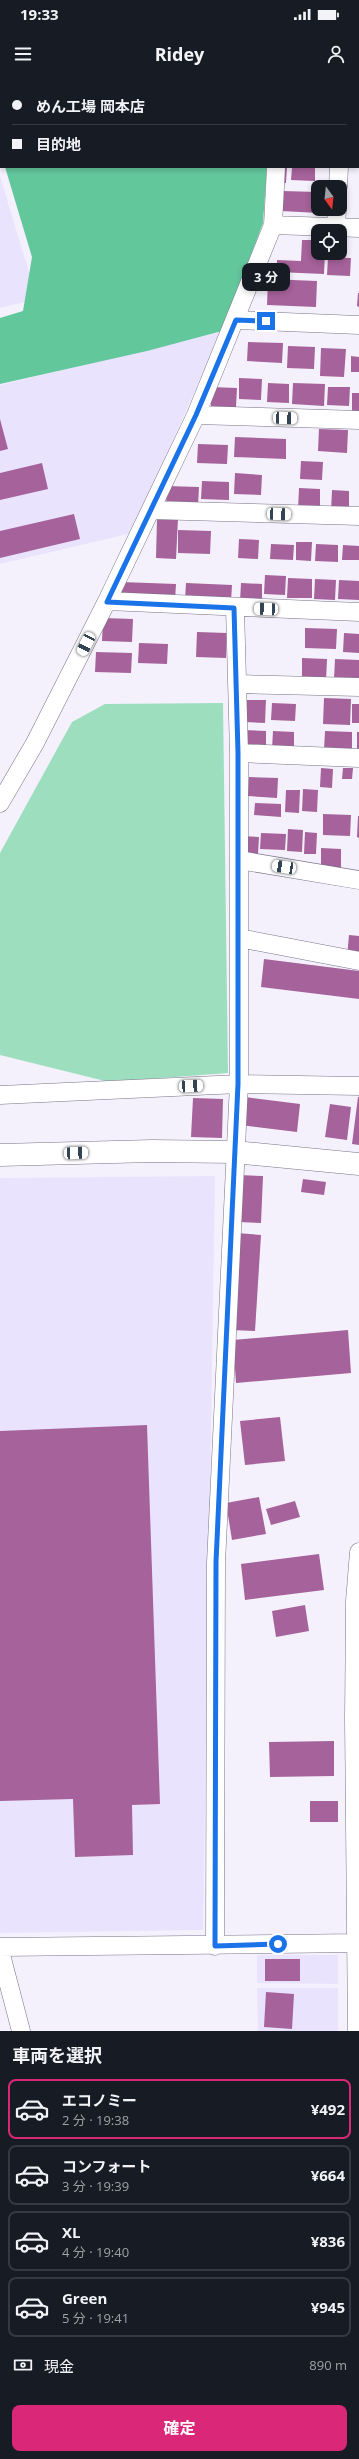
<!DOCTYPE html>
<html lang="ja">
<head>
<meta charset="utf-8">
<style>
	body { margin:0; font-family:"Open Sans","Noto Sans JP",sans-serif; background:#20242c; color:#f1f3f6; height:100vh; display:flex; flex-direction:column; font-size:15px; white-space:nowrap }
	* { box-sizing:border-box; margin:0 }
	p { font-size:13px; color:#9ea1a6 }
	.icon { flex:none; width:22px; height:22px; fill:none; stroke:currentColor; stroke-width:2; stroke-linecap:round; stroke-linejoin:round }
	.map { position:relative; height:1951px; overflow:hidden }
	.panel { display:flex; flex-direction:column; background:#171b24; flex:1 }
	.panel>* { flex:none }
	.top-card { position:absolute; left:0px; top:0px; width:359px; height:88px; box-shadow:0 2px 6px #0003; display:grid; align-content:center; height:88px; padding:0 12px; background:#171b24 }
	.needle { width:26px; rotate:165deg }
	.tools { position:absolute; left:311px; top:100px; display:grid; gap:8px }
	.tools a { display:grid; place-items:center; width:36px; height:36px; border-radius:8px; background:#171b24; box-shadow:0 2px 6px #0003; font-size:20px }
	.end { position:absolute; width:18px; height:18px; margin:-9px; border:5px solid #1a73e8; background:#fff; box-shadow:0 0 0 2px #fff }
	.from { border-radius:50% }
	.bubble { position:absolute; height:28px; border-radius:8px; background:#171b24; box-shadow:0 2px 6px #0003; font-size:13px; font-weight:700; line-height:28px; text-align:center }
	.car { position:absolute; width:12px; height:24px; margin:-12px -6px; border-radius:5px; box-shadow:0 0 3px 1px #0007; background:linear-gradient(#fff 24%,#345 0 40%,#fff 0 76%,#345 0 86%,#fff 0) }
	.top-card b { display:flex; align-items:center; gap:14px; height:38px; font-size:15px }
	.top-card b+b { border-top:1px solid #363941 }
	.top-card i { width:10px; height:10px; background:#f1f3f6 }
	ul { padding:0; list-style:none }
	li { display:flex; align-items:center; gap:12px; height:60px; margin:0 8px 6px; padding:0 4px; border:2px solid #363941; border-radius:8px }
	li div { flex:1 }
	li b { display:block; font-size:15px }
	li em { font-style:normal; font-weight:700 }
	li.selected { border-color:#db2777 }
	li>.icon { width:36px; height:36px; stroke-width:1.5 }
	h2 { padding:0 12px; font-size:18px; line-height:48px }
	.pay { display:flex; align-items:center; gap:10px; height:44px; padding:0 12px; font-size:15px }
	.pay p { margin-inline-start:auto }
	.button { display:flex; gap:8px; margin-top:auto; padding:8px 12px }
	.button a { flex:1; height:46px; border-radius:8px; background:#db2777; color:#fff; font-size:16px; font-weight:700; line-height:46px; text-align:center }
	.status { display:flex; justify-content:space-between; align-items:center; height:28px; padding:0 20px; background:#171b24; direction:ltr }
	.status svg { height:11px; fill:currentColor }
	header { display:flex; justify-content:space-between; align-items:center; height:52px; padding:0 12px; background:#171b24; font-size:18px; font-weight:700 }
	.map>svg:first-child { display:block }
	.built { fill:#eae3fe }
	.green { fill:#9ddebf }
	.forest { fill:#63c79c }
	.building { fill:#a6629a }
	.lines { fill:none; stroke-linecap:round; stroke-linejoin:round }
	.minor-casing { stroke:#797389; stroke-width:19 }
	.major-casing { stroke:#797389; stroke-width:23 }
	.minor { stroke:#fff; stroke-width:18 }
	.major { stroke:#fff; stroke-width:22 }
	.route { stroke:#1a73e8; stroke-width:5 }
</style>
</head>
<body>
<div class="status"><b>19:33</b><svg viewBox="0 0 49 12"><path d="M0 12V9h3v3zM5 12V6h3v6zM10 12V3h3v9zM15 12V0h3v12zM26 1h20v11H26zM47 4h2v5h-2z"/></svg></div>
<header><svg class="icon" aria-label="menu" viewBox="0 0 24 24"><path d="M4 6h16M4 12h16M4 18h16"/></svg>Ridey<svg class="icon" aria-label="person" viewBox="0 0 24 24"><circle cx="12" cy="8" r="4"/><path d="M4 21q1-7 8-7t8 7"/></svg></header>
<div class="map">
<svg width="359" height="1951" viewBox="0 0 359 1951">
	<rect width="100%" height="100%" fill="#f4f1fc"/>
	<path class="built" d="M0,96l37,123 -37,9z
		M221,252l-89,201 -132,31v-179z
		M215,1096l-12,754 -203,3v-755z
		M257,1875h81v29l-81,-1z
		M257,1908h81v43h-80z"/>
	<path class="green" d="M223,623l5,370 -119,9 -109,-27v-202l72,-131 33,-18z"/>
	<path class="forest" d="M0,0h271l-270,1v72z
		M5,87h262l-4,56 -41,108 -75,20 -147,33v-66l23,-7 9,-54z"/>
	<path class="building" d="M277,87h10l-1,16h-9z
		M292,87h23v14l-24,-1z
		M282,111l36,1 1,21 -38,-2z
		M302,160h16v13h7l-1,21 -47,-2v-12l24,1z
		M328,177l23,1 -1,18 -23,-1z
		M268,199l49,2 -1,26 -49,-2z
		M358,213h1v14l-2,-1z
		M248,262l35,1 -1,20 -35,-2z
		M288,266l27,1 -1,22 -27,-1z
		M321,268l25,1 -2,28 -24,-1z
		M351,276l8,1v15h-8z
		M239,298l23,1 -1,21 -22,-1z
		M268,303l21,1v19l-22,-1z
		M293,303l32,1 -1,22 -32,-2z
		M211,307l26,1 -1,19h-25z
		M328,307h22l-1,19 -22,-1z
		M352,313h7v19h-7z
		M0,339l8,30 -8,2z
		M319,349l29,1 -1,23 -29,-2z
		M235,357l51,2v20l-52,-2z
		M198,364l30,1 -1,19 -30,-1z
		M301,381l22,1 -1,18 -22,-1z
		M42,383l6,26 -48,11v-27z
		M235,393l27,2 -1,20 -27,-1z
		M202,401l27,1v18l-28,-1z
		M167,406l32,1 -1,19 -32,-1z
		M299,408l21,1v21h-22z
		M332,410l17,1v22l-18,-1z
		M74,434l6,25 -80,19v-27z
		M157,438l21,1 -2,40 -20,-1z
		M178,450l33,1 -1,23 -32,-1z
		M239,459l20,1 -1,19 -20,-1z
		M296,462h16l-1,19 -15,-1z
		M271,464l23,1 -1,15 -23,-1z
		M316,464l22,1v17l-23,-1z
		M343,465l16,1v14h-17z
		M265,495l21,1 -1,19 -21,-1z
		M288,498l24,1v19h-25z
		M315,499l21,1 -1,20 -21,-1z
		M339,500l20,1v19l-21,-1z
		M121,502l55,2 -1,16 -54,-2z
		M186,503l46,2 -1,17 -46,-2z
		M241,503l21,1v18l-22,-1z
		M103,538l30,1 -1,23 -30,-1z
		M305,548l32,1 -1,20 -31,-1z
		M197,552l30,1 -1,25 -30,-1z
		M344,553l15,1v19l-16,-1z
		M139,563l29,1 -1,20 -29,-1z
		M96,572l36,1 -1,20 -36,-1z
		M302,578l25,1 -1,22 -24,-1z
		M335,579l24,1v20l-25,-1z
		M324,618l27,1 -1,26 -27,-1z
		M245,620h21l-1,23 -21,-1z
		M272,623l24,1 -1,17 -24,-1z
		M352,624h7v19h-7z
		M243,650l23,1v18l-23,-1z
		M273,651l21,1v18l-22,-1z
		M325,651l27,1v19l-28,-1z
		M357,652h2v19h-2z
		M321,688l12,1 -1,19 -12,-1z
		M343,688h10l-1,11h-10z
		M249,697l29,1 -1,20 -29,-2z
		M303,709l15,1 -1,22 -15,-1z
		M286,710h14l-1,23 -14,-1z
		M255,723l26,1v13l-27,-2z
		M323,734l28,1 -1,21 -27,-1z
		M358,736h1v22l-2,-1z
		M288,749l15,1 -1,22 -15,-1z
		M305,752l12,1 -1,21h-12z
		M261,753l25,1 -1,16 -25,-1z
		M240,756l19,1 -1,17 -19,-1z
		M321,768l20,1v21l-20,-1z
		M349,855l10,1v22l-12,-1z
		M264,879l95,12v28l-98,-12z
		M245,1017l55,7 -3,28 -56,-7z
		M358,1017h1v48l-7,-1z
		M193,1018l30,1 -1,39 -31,-1z
		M330,1024l21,3 -4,33 -22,-3z
		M239,1095l24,1 -2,47 -23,-1z
		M303,1099l23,3 -2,13 -23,-3z
		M237,1153l24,2 -6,96 -24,-1z
		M348,1250l3,43 -115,10 -3,-43z
		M280,1337l5,44 -40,4 -5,-44z
		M147,1345l13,379 -28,1 1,50 -58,2 -2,-58 -73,2v-370z
		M259,1417l7,37 -34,6 -6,-37z
		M295,1421l5,16 -29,8 -5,-16z
		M319,1474l5,36 -79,10 -4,-36z
		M305,1525l4,26 -33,6 -4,-26z
		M334,1661v35l-64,1 -1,-35z
		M310,1721h28v21h-28z
		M265,1879h35v22h-35z
		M266,1912l28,2 -2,35 -28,-2z"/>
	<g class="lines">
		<defs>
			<path id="minor" d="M279,1v-1
				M352,1l1,-1
				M358,29h1
				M338,107l1,-20
				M273,145l86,3
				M336,147l1,-18
				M236,240l123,5
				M196,335l163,5
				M152,430l207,6
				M107,521l252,11
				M237,604l122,3
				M239,673l120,5
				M0,723l35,-60 72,-142 89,-186 77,-190 3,-58
				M239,780l120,20
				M239,858l120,23
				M0,1015l239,-11 120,2
				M215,1866l1,-383 23,-479v-331l-4,-145
				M0,1867l357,-4
				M0,1871l21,80
				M357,1951l-3,-311 1,-119 4,-49"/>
			<path id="major" d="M0,1075l152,-4 82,1 125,12"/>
		</defs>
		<use href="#minor" class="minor-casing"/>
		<use href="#major" class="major-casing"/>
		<use href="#minor" class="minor"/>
		<use href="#major" class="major"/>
	</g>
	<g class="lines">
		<path class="route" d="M266,241l-30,-1 -40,95 -89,187 127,6 4,145v331l-22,478 -1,384 63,-2"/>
	</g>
</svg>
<div class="tools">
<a><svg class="needle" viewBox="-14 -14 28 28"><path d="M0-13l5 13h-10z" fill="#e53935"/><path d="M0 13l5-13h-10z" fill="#9ea1a6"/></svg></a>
<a><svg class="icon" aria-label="locate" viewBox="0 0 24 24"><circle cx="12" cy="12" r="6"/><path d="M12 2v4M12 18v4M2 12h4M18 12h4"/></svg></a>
</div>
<i class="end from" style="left:278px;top:1864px"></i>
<i class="end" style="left:266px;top:241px"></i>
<div class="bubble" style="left:242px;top:183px;width:48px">3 分</div>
<i class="car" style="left:285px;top:338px;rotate:92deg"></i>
<i class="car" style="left:279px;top:434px;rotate:92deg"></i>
<i class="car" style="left:266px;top:529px;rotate:272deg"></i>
<i class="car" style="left:86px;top:564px;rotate:207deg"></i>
<i class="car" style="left:284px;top:787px;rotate:279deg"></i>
<i class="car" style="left:191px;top:1006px;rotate:87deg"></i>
<i class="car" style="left:76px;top:1073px;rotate:88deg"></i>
<div class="top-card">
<b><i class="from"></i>めん工場 岡本店</b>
<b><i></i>目的地</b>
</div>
</div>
<section class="panel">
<h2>車両を選択</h2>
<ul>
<li class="selected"><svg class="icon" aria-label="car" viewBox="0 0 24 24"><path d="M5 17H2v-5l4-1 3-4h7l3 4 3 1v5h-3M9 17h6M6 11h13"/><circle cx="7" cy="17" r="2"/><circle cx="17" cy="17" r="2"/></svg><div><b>エコノミー</b><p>2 分 · 19:38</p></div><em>¥492</em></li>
<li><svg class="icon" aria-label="car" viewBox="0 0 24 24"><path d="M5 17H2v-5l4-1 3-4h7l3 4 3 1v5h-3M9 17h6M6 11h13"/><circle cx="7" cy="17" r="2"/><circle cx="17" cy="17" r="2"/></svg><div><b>コンフォート</b><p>3 分 · 19:39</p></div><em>¥664</em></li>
<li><svg class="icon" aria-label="car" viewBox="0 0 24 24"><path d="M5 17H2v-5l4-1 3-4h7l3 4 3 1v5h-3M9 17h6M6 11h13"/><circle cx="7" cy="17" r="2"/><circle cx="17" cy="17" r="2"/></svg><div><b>XL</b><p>4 分 · 19:40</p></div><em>¥836</em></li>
<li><svg class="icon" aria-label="car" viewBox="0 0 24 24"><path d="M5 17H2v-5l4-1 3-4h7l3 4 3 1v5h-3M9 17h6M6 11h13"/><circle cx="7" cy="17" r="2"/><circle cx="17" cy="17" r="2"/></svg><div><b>Green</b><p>5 分 · 19:41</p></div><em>¥945</em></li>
</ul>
<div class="pay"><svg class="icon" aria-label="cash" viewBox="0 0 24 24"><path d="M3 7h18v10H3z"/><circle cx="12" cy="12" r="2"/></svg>現金<p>890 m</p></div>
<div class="button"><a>確定</a></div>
</section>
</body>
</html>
